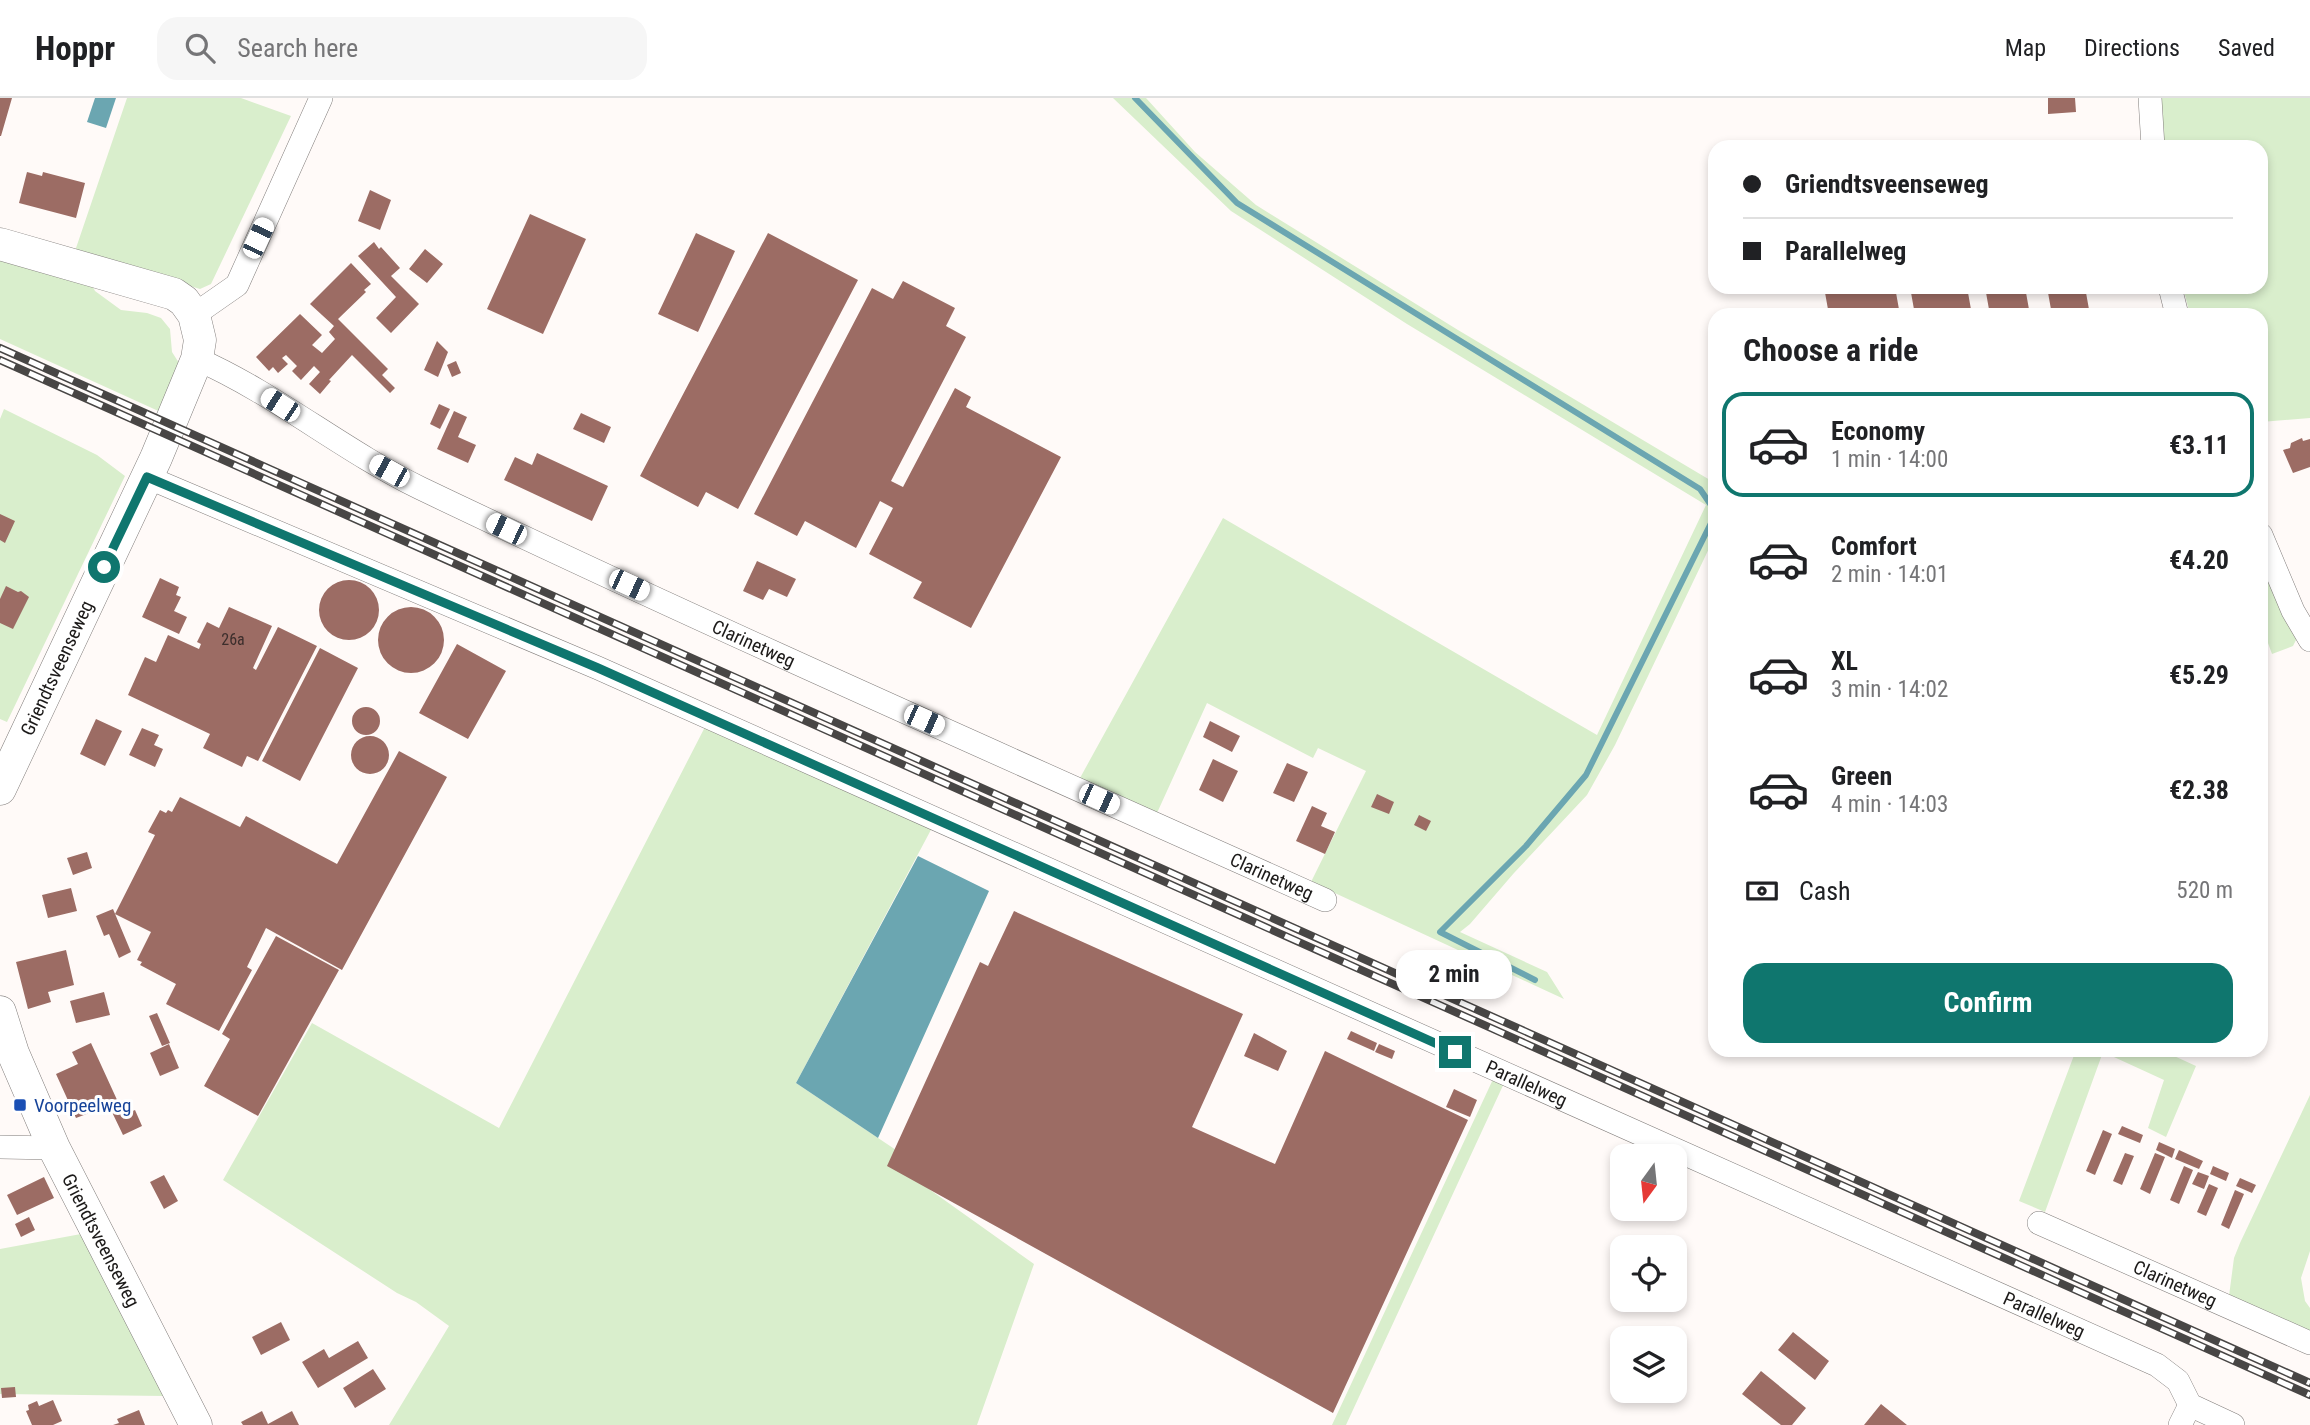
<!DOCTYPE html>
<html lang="en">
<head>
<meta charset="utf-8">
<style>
	body { margin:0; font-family:"Roboto Condensed",sans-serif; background:#f6f6f6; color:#202124; height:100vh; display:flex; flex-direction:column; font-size:26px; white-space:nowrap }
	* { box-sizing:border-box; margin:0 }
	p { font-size:23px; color:#757577 }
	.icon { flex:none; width:38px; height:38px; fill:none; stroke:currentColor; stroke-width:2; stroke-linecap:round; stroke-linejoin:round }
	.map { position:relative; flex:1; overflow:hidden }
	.side { position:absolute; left:1708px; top:210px; width:560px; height:749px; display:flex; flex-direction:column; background:#fff; border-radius:21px; box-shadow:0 4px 10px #0003 }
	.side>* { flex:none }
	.guide { position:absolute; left:1708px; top:42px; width:560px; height:154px; border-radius:21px; box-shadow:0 4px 10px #0003; display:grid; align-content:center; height:154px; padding:0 35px; background:#fff }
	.needle { width:46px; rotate:195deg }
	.buttons { position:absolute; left:1610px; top:1046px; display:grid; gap:14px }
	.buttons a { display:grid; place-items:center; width:77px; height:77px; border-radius:14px; background:#fff; box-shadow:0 4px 10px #0003; font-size:35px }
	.end { position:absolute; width:32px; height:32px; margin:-16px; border:9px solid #0f766e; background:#fff; box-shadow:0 0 0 4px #fff }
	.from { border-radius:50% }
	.bubble { position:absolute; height:49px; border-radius:21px; background:#fff; box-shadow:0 4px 10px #0003; font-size:23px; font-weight:700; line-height:49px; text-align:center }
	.car { position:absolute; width:21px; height:42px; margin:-21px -10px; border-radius:9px; box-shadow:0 0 5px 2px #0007; background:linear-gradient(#fff 24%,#345 0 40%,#fff 0 76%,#345 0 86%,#fff 0) }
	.guide b { display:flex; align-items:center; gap:24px; height:66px; font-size:26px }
	.guide b+b { border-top:2px solid #e0e0e0 }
	.guide i { width:18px; height:18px; background:#202124 }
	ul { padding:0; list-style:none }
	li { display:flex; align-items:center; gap:21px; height:105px; margin:0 14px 10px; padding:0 21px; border:4px solid transparent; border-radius:21px }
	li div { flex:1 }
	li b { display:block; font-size:26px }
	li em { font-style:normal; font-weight:700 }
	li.current { border-color:#0f766e }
	li>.icon { width:63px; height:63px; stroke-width:1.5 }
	h2 { padding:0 35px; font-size:32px; line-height:84px }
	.pay { display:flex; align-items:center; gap:18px; height:77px; padding:0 35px; font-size:26px }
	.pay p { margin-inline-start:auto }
	.action { display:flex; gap:14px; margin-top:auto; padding:14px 35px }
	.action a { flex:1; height:80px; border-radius:21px; background:#0f766e; color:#fff; font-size:28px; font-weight:700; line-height:80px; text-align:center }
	header { display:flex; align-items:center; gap:42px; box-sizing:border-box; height:98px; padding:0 35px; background:#fff; border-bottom:2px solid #e0e0e0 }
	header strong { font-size:33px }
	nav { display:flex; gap:38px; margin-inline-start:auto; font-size:24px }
	.search { width:490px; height:63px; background:#f6f6f6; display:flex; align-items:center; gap:18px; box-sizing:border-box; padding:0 24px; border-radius:21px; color:#757577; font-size:26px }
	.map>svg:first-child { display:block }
	.green { fill:#d9eecc }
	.water { fill:#6ba6b1 }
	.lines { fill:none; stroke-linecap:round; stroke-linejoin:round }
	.stream { stroke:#6ba6b1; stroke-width:6 }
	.building { fill:#9c6c64 }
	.street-casing { stroke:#827e7c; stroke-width:24 }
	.secondary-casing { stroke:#827e7c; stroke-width:33 }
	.street { stroke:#fff; stroke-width:23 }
	.secondary { stroke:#fff; stroke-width:32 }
	.rail-casing { stroke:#484645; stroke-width:8 }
	.rail { stroke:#fff; stroke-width:5; stroke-dasharray:16; stroke-linecap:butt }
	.route { stroke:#0f766e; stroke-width:9 }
	.transit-dot { fill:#1a4fb4; stroke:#fff; stroke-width:2.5 }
	.labels { text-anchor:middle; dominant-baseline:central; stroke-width:6; stroke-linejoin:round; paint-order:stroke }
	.number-label { font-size:16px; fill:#3c2e2c }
	.street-label { font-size:19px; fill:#1c1a19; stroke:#fff }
	.transit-label { font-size:19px; fill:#164399; stroke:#fff; text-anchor:start }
</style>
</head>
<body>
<header>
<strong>Hoppr</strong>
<div class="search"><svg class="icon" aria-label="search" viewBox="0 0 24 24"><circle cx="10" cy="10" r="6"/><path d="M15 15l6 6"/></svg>Search here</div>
<nav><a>Map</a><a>Directions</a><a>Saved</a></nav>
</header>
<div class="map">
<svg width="2310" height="1327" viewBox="0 0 2310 1327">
	<rect width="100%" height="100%" fill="#fffaf8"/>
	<path class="green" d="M127,0h114l50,18 -80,168 -11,5 -125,-38z
		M1113,0h33l49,54 61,53 202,125 257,153v53l-100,209 -28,50 -73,78 -44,51 -10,8 87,40 17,27 -253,-117 55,-111 -48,-23 -5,10 -106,-55 -50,110 -77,-35 143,-260 374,217 109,-230 -299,-181 -176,-113z
		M2157,0h153v320l-49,4v-107h-71l-7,-28h78v-140h-101z
		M0,157l89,24 6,12 26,19 26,3 14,5 9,11 2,23 7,11 -14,51 -165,-75z
		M4,311l93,46 28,21 -118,246 -7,-3v-300z
		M2261,475l5,2 31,63 -4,8 -21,8 -11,-30z
		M706,627l227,101 -137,257 100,67 -5,12 143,102 -57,161h-588l60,-99 -33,-24 -19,-9 -174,-113 89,-157 187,105z
		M2076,952h85l35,16 -30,71 -18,-9 16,-48 -61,-28 -58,160 -26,-11z
		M1495,977l11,4 -160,346h-14z
		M2310,997v156l-9,27 4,23 5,7v25l-81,-37 5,-38 6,-15z
		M81,1136l85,162 -166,-2v-145z"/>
	<path class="water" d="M95,0h21l-10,30 -19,-6z
		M918,758l71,35 -111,247 -82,-55z"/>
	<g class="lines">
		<path class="stream" d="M1135,0l102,105 463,286 15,22
			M1535,882l-95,-48 86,-86 60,-71 129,-260"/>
	</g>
	<path class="building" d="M0,0h12l-11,38h-1z
		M2048,0h27l1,14 -28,2z
		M27,74l15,4 1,-4 42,11 -9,35 -57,-15z
		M370,92l21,10 -11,30 -22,-9z
		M530,116l56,25 -43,95 -56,-25z
		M696,135l39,18 -37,81 -40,-18z
		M768,135l90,47 -120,229 -32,-17 -8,15 -58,-31z
		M374,144l5,7 2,-2 19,21 -9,8 28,28 -28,29 -15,-15 20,-21 -38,-41z
		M425,151l18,15 -16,19 -18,-14z
		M351,165l20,21 -7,6 2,2 -28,27 50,50 -6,6 13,13 -5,5 -38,-38 -23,25 2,1 -11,13 -11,-10 11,-12 -6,-6 -13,14 -9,-9 5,-5 -11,-11 -4,3 6,6 -10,9 -5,-6 -4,4 -13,-14 44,-43 22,21 -10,10 10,8 13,-14 -6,-7 5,-6 -24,-22z
		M903,183l52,27 -9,18 20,11 -75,144 12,6 52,-99 16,9 -5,10 95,50 -90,171 -58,-30 9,-16 -53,-28 24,-46 -13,-7 -24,47 -51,-27 -8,15 -43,-22 118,-226 21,11z
		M1824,189h71l5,28h-71z
		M1910,189h57l5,28h-57z
		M1985,189h40l5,28h-40z
		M2047,189h38l5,28h-38z
		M437,243l11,11 -10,25 -14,-7z
		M456,263l5,12 -9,4 -5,-12z
		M439,306l11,5 -10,20 -10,-5z
		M454,313l13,6 -9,20 18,8 -8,18 -31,-14z
		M581,315l30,14 -7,16 -31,-14z
		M2302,340l1,3 7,-2v28l-17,6 -10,-23 7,-2 1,-5z
		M537,355l71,33 -16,35 -88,-41 11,-23 17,8z
		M0,416l15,7 -10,22 -5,-3z
		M757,463l39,18 -9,18 -18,-8 -6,11 -20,-9z
		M160,480l19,9 -3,8 5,2 -7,14 13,6 -8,17 -37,-17z
		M319 512a30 30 0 1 1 60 0a30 30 0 1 1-60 0Z
		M6,488l12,6 3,-1 8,6 -16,32 -13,-6v-24z
		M378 542a33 33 0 1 1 66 0a33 33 0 1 1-66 0Z
		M229,509l43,19 -19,42 3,2 22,-43 39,19 -59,115 -11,-5 -5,11 -39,-19 7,-14 -82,-39 17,-38 11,5 12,-27 31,14 2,-5 -4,-2 10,-20 12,6z
		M457,546l49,27 -38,68 -49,-26z
		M320,550l38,20 -58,113 -38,-20z
		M352 623a14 14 0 1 1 28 0a14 14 0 1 1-28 0Z
		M96,621l26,12 -17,35 -25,-12z
		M1210,623l30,15 -8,16 -29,-15z
		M142,630l17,7 -5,10 9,4 -8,18 -26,-12z
		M351 657a19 19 0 1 1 38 0a19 19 0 1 1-38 0Z
		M399,653l48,26 -105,193 -76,-42 -19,39 5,3 -33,61 -53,-27 10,-20 -36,-19 2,-3 -5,-2 14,-28 -36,-18 40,-79 -7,-3 12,-22 6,3 2,-3 4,2 8,-15 60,30 6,-11 91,48z
		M1213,661l25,12 -15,31 -24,-12z
		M1287,665l21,9 -14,30 -21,-9z
		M1377,696l17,8 -5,12 -18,-7z
		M1312,708l15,7 -6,13 14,6 -10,22 -29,-13z
		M1419,717l12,6 -5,10 -12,-6z
		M87,754l5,16 -19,7 -6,-17z
		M71,790l6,23 -29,7 -6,-23z
		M113,811l18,43 -12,6 -10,-24 -5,2 -8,-20z
		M1014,813l229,103 -51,113 83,37 50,-113 143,69 -135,293 -446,-247 93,-204 8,4z
		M276,838l63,34 -81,146 -54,-30 26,-47 -8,-5z
		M66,852l8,35 -26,7 3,10 -23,7 -12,-47z
		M104,894l6,23 -34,8 -6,-22z
		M157,915l13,30 -8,3 -13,-30z
		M1351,933l26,12 -3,8 -27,-12z
		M1254,935l33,18 -9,20 -34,-15z
		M91,945l27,59 -42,16 -20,-44 22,-10 -6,-12z
		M169,946l10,24 -19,8 -10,-23z
		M1379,946l16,7 -3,8 -17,-7z
		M1454,991l23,11 -7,17 -24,-10z
		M124,1005l4,10 7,-3 7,16 -19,9 -12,-25z
		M2122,1028l21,9 -3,8 -22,-9z
		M2103,1032l9,4 -17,41 -9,-4z
		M2159,1044l16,7 -3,9 -16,-8z
		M2179,1052l24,11 -4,8 -24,-10z
		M2125,1055l9,3 -12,29 -9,-4z
		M2155,1055l10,4 -15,37 -10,-5z
		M2184,1068l9,4 -14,34 -9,-4z
		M2213,1068l16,7 -3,8 -16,-7z
		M2198,1074l11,4 -5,13 -12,-5z
		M164,1077l14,26 -14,8 -14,-27z
		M44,1079l10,21 -37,17 -10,-20z
		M2240,1080l16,7 -4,8 -16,-7z
		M2209,1086l9,4 -12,28 -9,-4z
		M2235,1092l9,4 -15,35 -8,-4z
		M29,1119l6,13 -14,7 -6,-13z
		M281,1224l9,18 -29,15 -9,-18z
		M1793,1234l36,29 -14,19 -37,-30z
		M358,1243l10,17 -50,30 -16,-26 22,-13 5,9z
		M373,1271l13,20 -31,19 -12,-20z
		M1761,1273l45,37 -14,17h-11l-39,-31z
		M15,1289l1,10 -14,1 -1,-10z
		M53,1302l9,21 -9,4h-21l-6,-14 3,-1 -1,-5 9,-4 2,5z
		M1881,1306l26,21h-43z
		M139,1312l6,15h-32l6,-2 -2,-4z
		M262,1313l6,13 24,-13 7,14h-56l-2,-3z"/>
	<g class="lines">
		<defs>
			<g id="street">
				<path d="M2150,0l3,49"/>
				<path d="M2170,189l7,28"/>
				<path d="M194,217l43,-30 84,-187"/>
				<path id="s1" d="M197,261c79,35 145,91 223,129 299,143 602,276 905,412"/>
				<path id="s2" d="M147,379l451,191 1559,697 21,16 12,24 43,20"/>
				<path d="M2261,437l32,76 17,29"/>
				<path d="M0,1049l54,1"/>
				<path id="s3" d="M2039,1125l271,120"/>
				<path d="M2180,1327l10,-20"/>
			</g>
			<g id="secondary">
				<path d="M0,146l174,50 10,7 10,14 6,25 -3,19 -41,99 -156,331"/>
				<path id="s4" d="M0,914l13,41 41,95 142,277"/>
			</g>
		</defs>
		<use href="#street" class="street-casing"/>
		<use href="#secondary" class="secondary-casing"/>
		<use href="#street" class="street"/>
		<use href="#secondary" class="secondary"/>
		<defs>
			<path id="rail" d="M0,250l2310,1035
				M0,262l2310,1035"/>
		</defs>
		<use href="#rail" class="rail-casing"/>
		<use href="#rail" class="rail"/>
	</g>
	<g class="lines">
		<path class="route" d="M104,469l43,-90 451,191 857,384"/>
	</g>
	<rect class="transit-dot" x="13" y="1000" width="14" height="14" rx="3.5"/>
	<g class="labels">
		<g class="number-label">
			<text x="233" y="541">26a</text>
		</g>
		<g class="street-label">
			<text stroke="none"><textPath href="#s1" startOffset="626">Clarinetweg</textPath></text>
			<text transform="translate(57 570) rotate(-65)">Griendtsveenseweg</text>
			<text stroke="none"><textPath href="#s1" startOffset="1194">Clarinetweg</textPath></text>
			<text stroke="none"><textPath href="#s2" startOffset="1507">Parallelweg</textPath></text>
			<text stroke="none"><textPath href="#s4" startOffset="250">Griendtsveenseweg</textPath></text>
			<text stroke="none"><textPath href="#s3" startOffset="149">Clarinetweg</textPath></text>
			<text stroke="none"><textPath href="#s2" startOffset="2074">Parallelweg</textPath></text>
		</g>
		<g class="transit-label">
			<text x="34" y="1007">Voorpeelweg</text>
		</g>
	</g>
</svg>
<div class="buttons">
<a><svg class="needle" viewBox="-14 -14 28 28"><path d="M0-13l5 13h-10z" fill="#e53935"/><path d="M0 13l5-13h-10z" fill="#757577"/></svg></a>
<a><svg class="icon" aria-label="locate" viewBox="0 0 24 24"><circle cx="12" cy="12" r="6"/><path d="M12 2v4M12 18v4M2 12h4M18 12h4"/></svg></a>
<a><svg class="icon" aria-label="layers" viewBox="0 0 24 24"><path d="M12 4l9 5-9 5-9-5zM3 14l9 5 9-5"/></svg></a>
</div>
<i class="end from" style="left:104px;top:469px"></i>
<i class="end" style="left:1455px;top:954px"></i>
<div class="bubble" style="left:1396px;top:852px;width:116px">2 min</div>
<i class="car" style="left:258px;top:140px;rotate:25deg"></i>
<i class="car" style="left:280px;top:307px;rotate:303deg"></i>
<i class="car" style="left:389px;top:373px;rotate:299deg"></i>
<i class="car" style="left:506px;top:431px;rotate:296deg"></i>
<i class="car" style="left:629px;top:487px;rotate:115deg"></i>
<i class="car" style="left:924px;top:622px;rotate:114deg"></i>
<i class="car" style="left:1099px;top:701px;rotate:114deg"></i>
<div class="guide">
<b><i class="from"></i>Griendtsveenseweg</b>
<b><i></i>Parallelweg</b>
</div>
<section class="side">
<h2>Choose a ride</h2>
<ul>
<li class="current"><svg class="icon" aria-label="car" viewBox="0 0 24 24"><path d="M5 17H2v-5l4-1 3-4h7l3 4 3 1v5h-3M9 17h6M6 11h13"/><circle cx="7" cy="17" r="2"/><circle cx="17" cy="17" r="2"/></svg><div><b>Economy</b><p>1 min · 14:00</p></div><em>€3.11</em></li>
<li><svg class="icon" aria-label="car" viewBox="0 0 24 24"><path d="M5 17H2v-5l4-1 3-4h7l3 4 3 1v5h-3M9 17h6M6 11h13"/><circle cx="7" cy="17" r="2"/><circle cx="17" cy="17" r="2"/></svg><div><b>Comfort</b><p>2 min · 14:01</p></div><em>€4.20</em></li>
<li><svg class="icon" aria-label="car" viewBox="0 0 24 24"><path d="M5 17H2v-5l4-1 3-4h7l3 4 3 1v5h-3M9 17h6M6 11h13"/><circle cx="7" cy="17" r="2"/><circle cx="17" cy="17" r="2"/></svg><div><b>XL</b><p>3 min · 14:02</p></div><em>€5.29</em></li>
<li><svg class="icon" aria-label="car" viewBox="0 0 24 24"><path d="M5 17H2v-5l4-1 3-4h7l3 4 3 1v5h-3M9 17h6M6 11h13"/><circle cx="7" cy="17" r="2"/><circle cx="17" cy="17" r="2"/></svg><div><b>Green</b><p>4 min · 14:03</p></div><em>€2.38</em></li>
</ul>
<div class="pay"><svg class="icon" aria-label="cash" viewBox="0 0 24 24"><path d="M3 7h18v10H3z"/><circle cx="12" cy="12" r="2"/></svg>Cash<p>520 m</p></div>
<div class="action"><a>Confirm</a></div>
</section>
</div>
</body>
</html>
